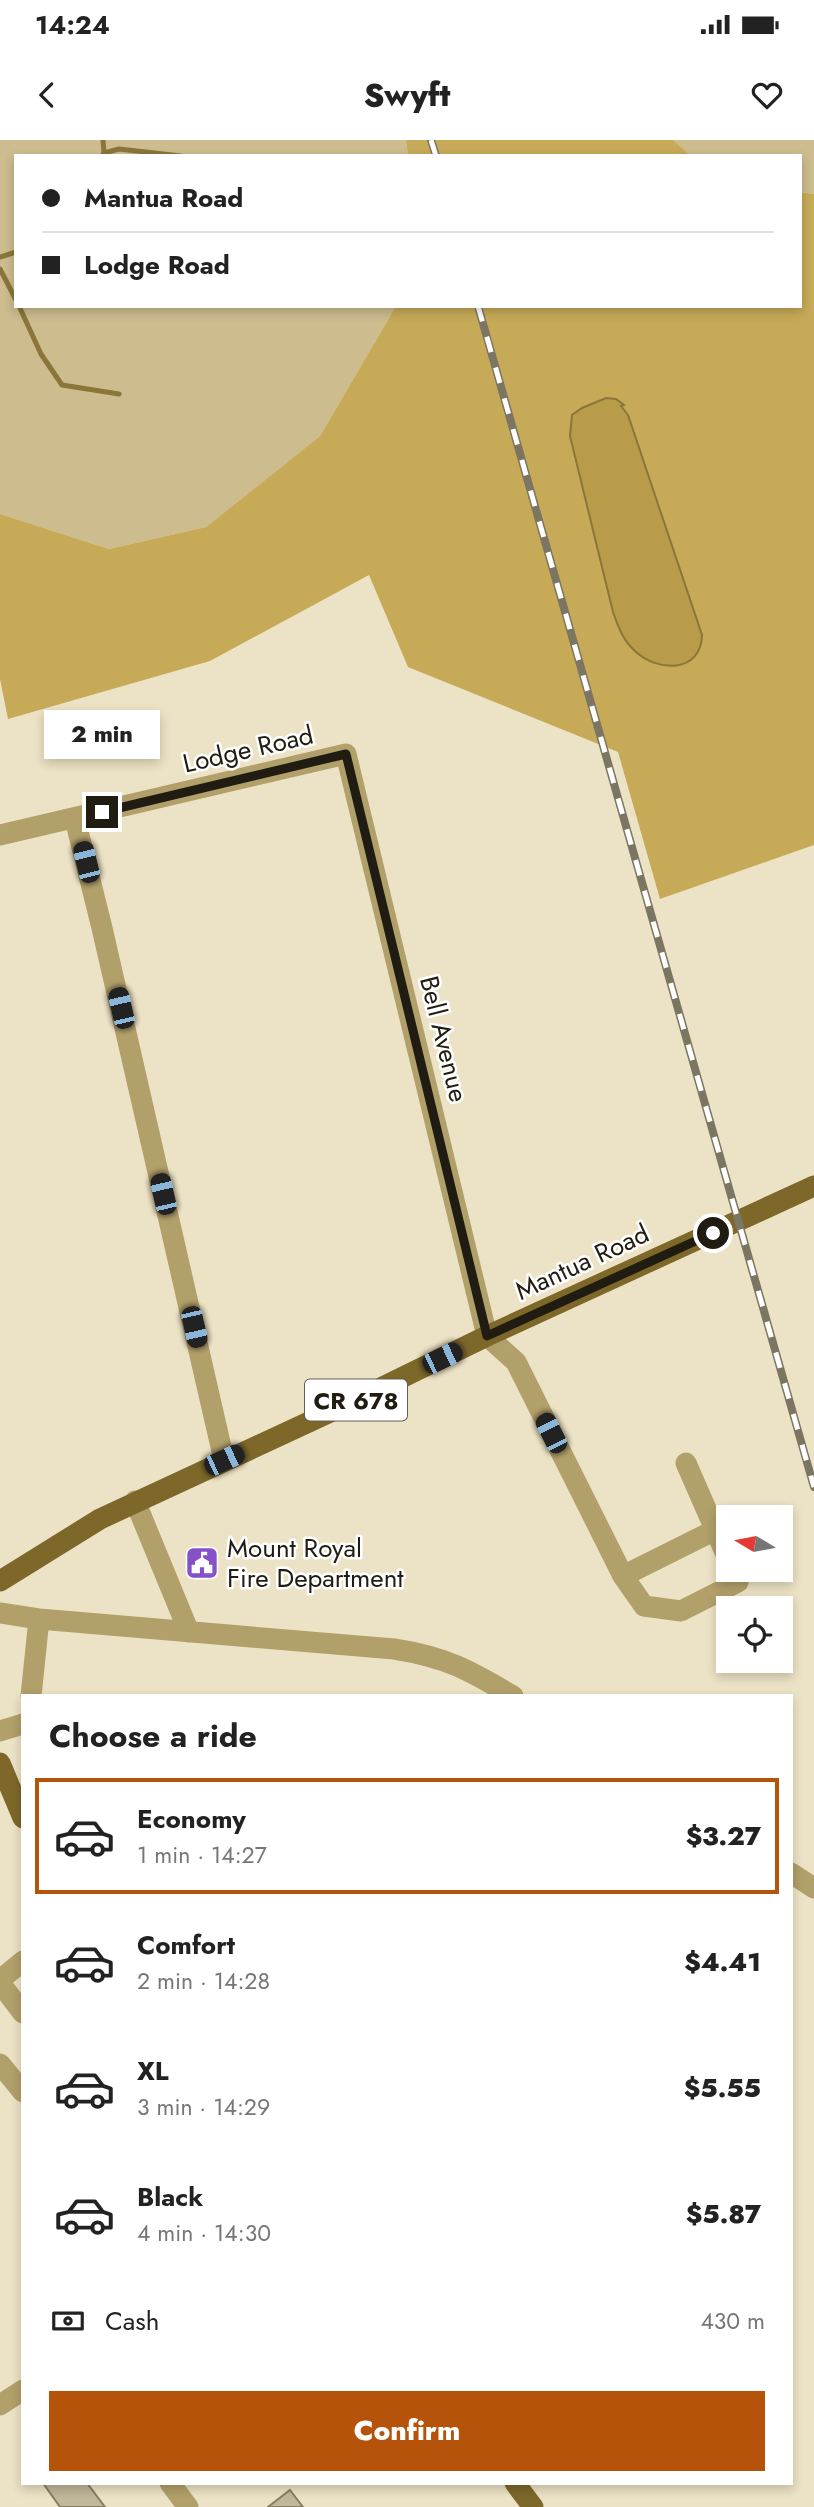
<!DOCTYPE html>
<html lang="en">
<head>
<meta charset="utf-8">
<style>
	body { margin:0; font-family:Jost,sans-serif; background:#f6f6f6; color:#222; height:100vh; display:flex; flex-direction:column; font-size:26px; white-space:nowrap }
	* { box-sizing:border-box; margin:0 }
	p { font-size:23px; color:#767676 }
	.icon { flex:none; width:38px; height:38px; fill:none; stroke:currentColor; stroke-width:2; stroke-linecap:round; stroke-linejoin:round }
	.map { position:relative; flex:1; overflow:hidden }
	.details { position:absolute; left:21px; top:1554px; width:772px; height:791px; display:flex; flex-direction:column; background:#fff; border-radius:0px; box-shadow:0 4px 10px #0003 }
	.details>* { flex:none }
	.guide { position:absolute; left:14px; top:14px; width:788px; height:154px; border-radius:0px; box-shadow:0 4px 10px #0003; display:grid; align-content:center; height:154px; padding:0 28px; background:#fff }
	.needle { width:46px; rotate:280deg }
	.tools { position:absolute; left:716px; top:1365px; display:grid; gap:14px }
	.tools a { display:grid; place-items:center; width:77px; height:77px; border-radius:0px; background:#fff; box-shadow:0 4px 10px #0003; font-size:35px }
	.end { position:absolute; width:32px; height:32px; margin:-16px; border:9px solid #201c11; background:#fff; box-shadow:0 0 0 4px #fff }
	.from { border-radius:50% }
	.bubble { position:absolute; height:49px; border-radius:0px; background:#fff; box-shadow:0 4px 10px #0003; font-size:23px; font-weight:800; line-height:49px; text-align:center }
	.car { position:absolute; width:21px; height:42px; margin:-21px -10px; border-radius:9px; box-shadow:0 0 5px 2px #0007; background:linear-gradient(#222 24%,#8ab4d8 0 40%,#222 0 76%,#8ab4d8 0 86%,#222 0) }
	.guide b { display:flex; align-items:center; gap:24px; height:66px; font-size:26px }
	.guide b+b { border-top:2px solid #e0e0e0 }
	.guide i { width:18px; height:18px; background:#222 }
	ul { padding:0; list-style:none }
	li { display:flex; align-items:center; gap:21px; height:116px; margin:0 14px 10px; padding:0 14px; border:4px solid transparent; border-radius:0px }
	li div { flex:1 }
	li b { display:block; font-size:26px }
	li em { font-style:normal; font-weight:800 }
	li.selected { border-color:#b45309 }
	li>.icon { width:63px; height:63px; stroke-width:1.5 }
	h2 { padding:0 28px; font-size:32px; line-height:84px }
	.pay { display:flex; align-items:center; gap:18px; height:77px; padding:0 28px; font-size:26px }
	.pay p { margin-inline-start:auto }
	.button { display:flex; gap:14px; margin-top:auto; padding:14px 28px }
	.button a { flex:1; height:80px; border-radius:0px; background:#b45309; color:#fff; font-size:28px; font-weight:800; line-height:80px; text-align:center }
	.status { display:flex; justify-content:space-between; align-items:center; height:49px; padding:0 35px; background:#fff; direction:ltr }
	.status svg { height:19px; fill:currentColor }
	header { display:flex; justify-content:space-between; align-items:center; height:91px; padding:0 28px; background:#fff; font-size:32px; font-weight:800 }
	.map>svg:first-child { display:block }
	.green { fill:#ccbc8e }
	.forest { fill:#c6aa58 }
	.water { fill:#b89c4a; stroke:#8a7639; stroke-width:2 }
	.lines { fill:none; stroke-linecap:round; stroke-linejoin:round }
	.stream { stroke:#8a7639; stroke-width:5 }
	.building { fill:#c0b69a; stroke:#877d63; stroke-width:2 }
	.minor { stroke:#b2a06a; stroke-width:21 }
	.major { stroke:#7d682a; stroke-width:21 }
	.rail-casing { stroke:#7b7562; stroke-width:8 }
	.rail { stroke:#fff; stroke-width:5; stroke-dasharray:16; stroke-linecap:butt }
	.route { stroke:#201c11; stroke-width:9 }
	.labels { text-anchor:middle; dominant-baseline:central; stroke-width:5; stroke-linejoin:round; paint-order:stroke }
	.shield { fill:#fff; stroke:#636058; stroke-width:2 }
	.shield-label { font-size:24px; font-weight:bold; fill:#201c11 }
	.street-label { font-size:26px; fill:#201c11; stroke:#fff }
	.poi-label { font-size:26px; fill:#201c11; stroke:#fff; text-anchor:start }
</style>
</head>
<body>
<div class="status"><b>14:24</b><svg viewBox="0 0 49 12"><path d="M0 12V9h3v3zM5 12V6h3v6zM10 12V3h3v9zM15 12V0h3v12zM26 1h20v11H26zM47 4h2v5h-2z"/></svg></div>
<header><svg class="icon" aria-label="back" viewBox="0 0 24 24"><path d="M15 5l-7 7 7 7"/></svg>Swyft<svg class="icon" aria-label="heart" viewBox="0 0 24 24"><path d="M12 20l-8-8c-3-5 5-10 8-4 3-6 11-1 8 4z"/></svg></header>
<div class="map">
<svg width="814" height="2367" viewBox="0 0 814 2367">
	<rect width="100%" height="100%" fill="#ece2c5"/>
	<path class="green" d="M0,0h406l2,16h-392v150h380l-76,130 -114,91 -97,22 -109,-35z
		M673,0h141v54l-14,-2v-36h-109z"/>
	<path class="forest" d="M406,0h267l18,16h-283z
		M800,52l14,2v651l-154,54 -42,-147 -210,-85 -39,-92 -159,86 -202,58 -8,-40v-165l109,35 97,-22 114,-91 76,-130h404z"/>
	<path class="water" d="M606,258l10,1 8,6 -3,1 7,9 74,220c-1,39 -45,37 -67,16 -12,-10 -17,-25 -22,-39l-43,-176 2,-21 10,-7z"/>
	<g class="lines">
		<path class="stream" d="M104,13l15,-4 62,7
			M102,16l2,-3 -1,-13
			M0,117l16,-5
			M0,129l16,31
			M19,166l22,48 21,31 57,9"/>
	</g>
	<path class="building" d="M43,2343h44l18,24h-45z
		M290,2350l13,17h-35z"/>
	<g class="lines">
		<path class="minor" d="M75,679l27,109 122,532
			M0,695l346,-81 141,582 29,26 107,214 21,30 37,5 57,-29 -5,-12
			M686,1323l42,96
			M135,1361l54,131
			M623,1436l92,-46
			M0,1473l39,6 355,30c52,8 75,21 119,47
			M31,1556l8,-77
			M0,1591l23,-7
			M791,1733l23,15
			M0,1840l23,-19
			M0,1843l23,30
			M0,1924l23,28
			M0,2265l23,-15
			M170,2343l18,24"/>
		<path class="major" d="M0,1441l100,-62 252,-117 135,-66 327,-150
			M0,1623l23,55
			M515,2343l18,24"/>
		<defs>
			<path id="rail" d="M431,0l5,16
				M478,166l336,1181"/>
		</defs>
		<use href="#rail" class="rail-casing"/>
		<use href="#rail" class="rail"/>
	</g>
	<g class="lines">
		<path class="route" d="M102,672l244,-58 141,582 226,-103"/>
	</g>
	<defs>
		<symbol id="civic-square" viewBox="-11 -11 22 22"><rect x="-9" y="-9" width="18" height="18" rx="4" fill="#8550c8" stroke="#fff"/><path d="M-.6-6.5H3V-4.5H.6V-3L4-1V1h2V6H-6V1h2V-1L-.6-3ZM-1.2 2.5V6h2.4V2.5Z" fill="#fff"/></symbol>
	</defs>
	<g fill-rule="evenodd">
		<use href="#civic-square" x="183" y="1404" width="38" height="38"/>
	</g>
	<g class="labels">
		<rect class="shield" x="305" y="1239.5" width="102" height="41" rx="5"/>
		<g class="shield-label">
			<text x="356" y="1260">CR 678</text>
		</g>
		<g class="street-label">
			<text transform="translate(248 609) rotate(-13)">Lodge Road</text>
			<text transform="translate(444 899) rotate(76)">Bell Avenue</text>
			<text transform="translate(582 1122) rotate(-25)">Mantua Road</text>
		</g>
		<g class="poi-label">
			<text x="227" y="1408">Mount Royal<tspan x="227" dy="30">Fire Department</tspan></text>
		</g>
	</g>
</svg>
<div class="tools">
<a><svg class="needle" viewBox="-14 -14 28 28"><path d="M0-13l5 13h-10z" fill="#e53935"/><path d="M0 13l5-13h-10z" fill="#767676"/></svg></a>
<a><svg class="icon" aria-label="locate" viewBox="0 0 24 24"><circle cx="12" cy="12" r="6"/><path d="M12 2v4M12 18v4M2 12h4M18 12h4"/></svg></a>
</div>
<i class="end from" style="left:713px;top:1093px"></i>
<i class="end" style="left:102px;top:672px"></i>
<div class="bubble" style="left:44px;top:570px;width:116px">2 min</div>
<i class="car" style="left:86px;top:722px;rotate:346deg"></i>
<i class="car" style="left:121px;top:868px;rotate:347deg"></i>
<i class="car" style="left:163px;top:1054px;rotate:347deg"></i>
<i class="car" style="left:194px;top:1187px;rotate:167deg"></i>
<i class="car" style="left:442px;top:1218px;rotate:64deg"></i>
<i class="car" style="left:551px;top:1293px;rotate:333deg"></i>
<i class="car" style="left:224px;top:1320px;rotate:65deg"></i>
<div class="guide">
<b><i class="from"></i>Mantua Road</b>
<b><i></i>Lodge Road</b>
</div>
<section class="details">
<h2>Choose a ride</h2>
<ul>
<li class="selected"><svg class="icon" aria-label="car" viewBox="0 0 24 24"><path d="M5 17H2v-5l4-1 3-4h7l3 4 3 1v5h-3M9 17h6M6 11h13"/><circle cx="7" cy="17" r="2"/><circle cx="17" cy="17" r="2"/></svg><div><b>Economy</b><p>1 min · 14:27</p></div><em>$3.27</em></li>
<li><svg class="icon" aria-label="car" viewBox="0 0 24 24"><path d="M5 17H2v-5l4-1 3-4h7l3 4 3 1v5h-3M9 17h6M6 11h13"/><circle cx="7" cy="17" r="2"/><circle cx="17" cy="17" r="2"/></svg><div><b>Comfort</b><p>2 min · 14:28</p></div><em>$4.41</em></li>
<li><svg class="icon" aria-label="car" viewBox="0 0 24 24"><path d="M5 17H2v-5l4-1 3-4h7l3 4 3 1v5h-3M9 17h6M6 11h13"/><circle cx="7" cy="17" r="2"/><circle cx="17" cy="17" r="2"/></svg><div><b>XL</b><p>3 min · 14:29</p></div><em>$5.55</em></li>
<li><svg class="icon" aria-label="car" viewBox="0 0 24 24"><path d="M5 17H2v-5l4-1 3-4h7l3 4 3 1v5h-3M9 17h6M6 11h13"/><circle cx="7" cy="17" r="2"/><circle cx="17" cy="17" r="2"/></svg><div><b>Black</b><p>4 min · 14:30</p></div><em>$5.87</em></li>
</ul>
<div class="pay"><svg class="icon" aria-label="cash" viewBox="0 0 24 24"><path d="M3 7h18v10H3z"/><circle cx="12" cy="12" r="2"/></svg>Cash<p>430 m</p></div>
<div class="button"><a>Confirm</a></div>
</section>
</div>
</body>
</html>
